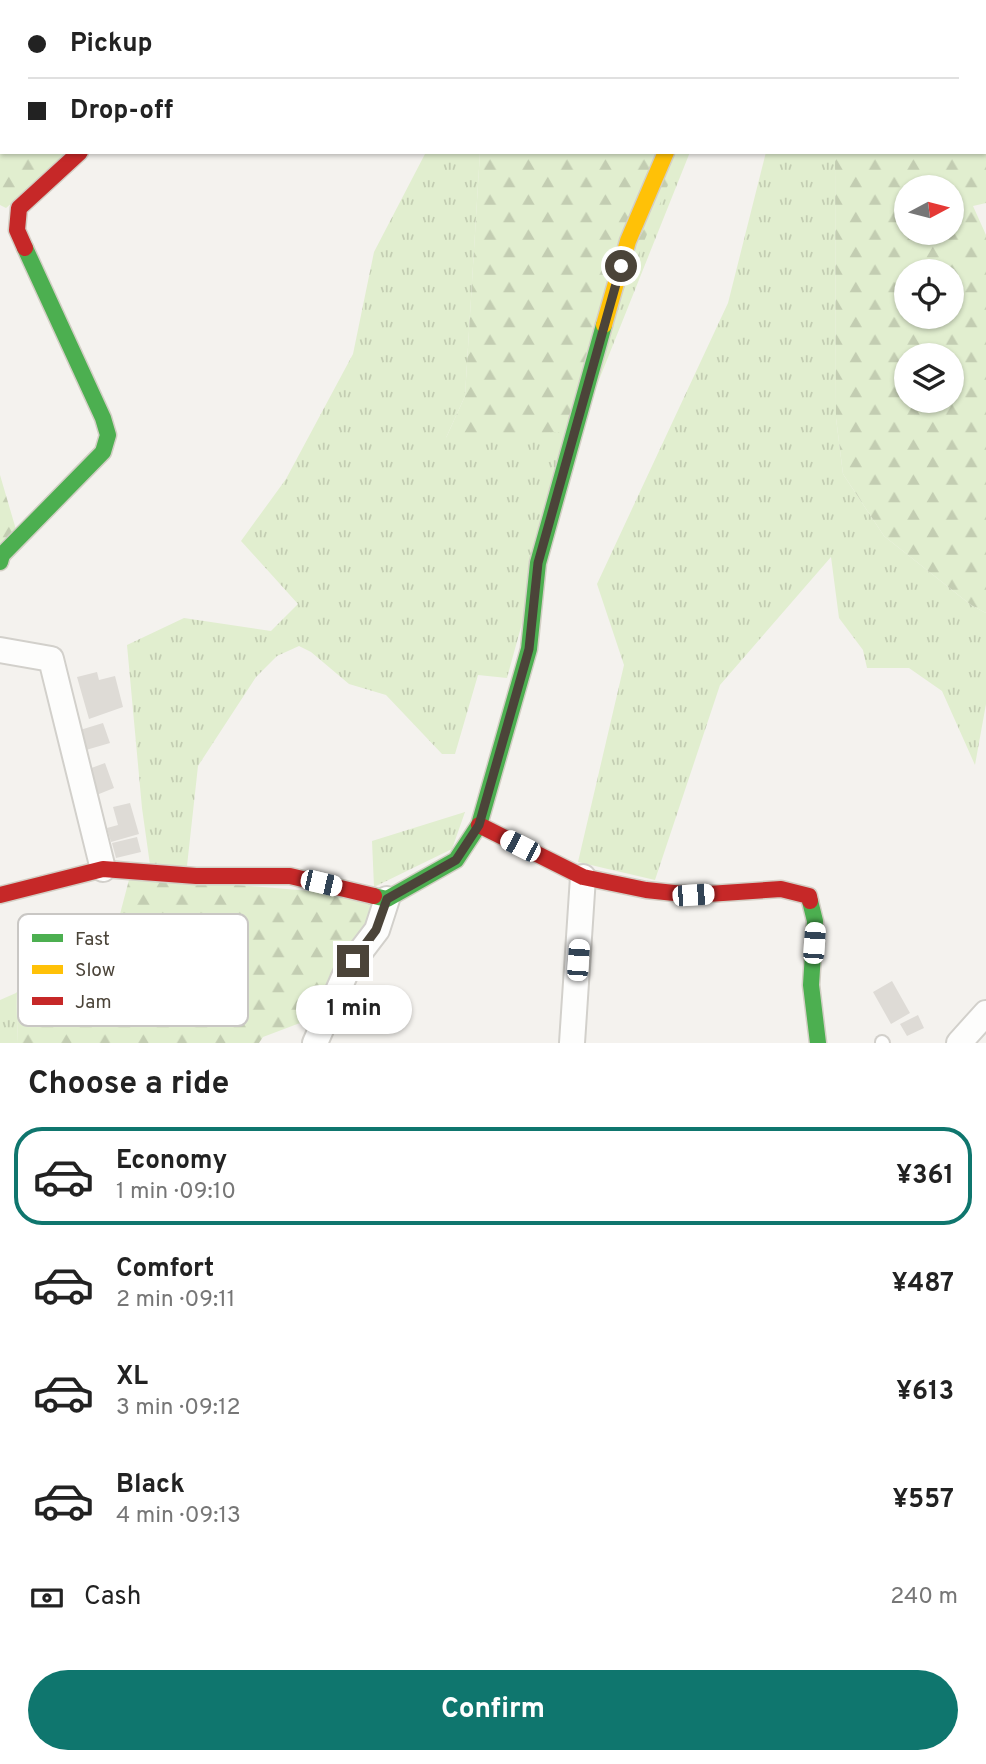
<!DOCTYPE html>
<html lang="en">
<head>
<meta charset="utf-8">
<style>
	body { margin:0; font-family:Overpass,sans-serif; background:#f6f6f6; color:#222; height:100vh; display:flex; flex-direction:column; font-size:26px; white-space:nowrap }
	* { box-sizing:border-box; margin:0 }
	p { font-size:23px; color:#767676 }
	.icon { flex:none; width:38px; height:38px; fill:none; stroke:currentColor; stroke-width:2; stroke-linecap:round; stroke-linejoin:round }
	.map { position:relative; height:1043px; overflow:hidden }
	.sheet { display:flex; flex-direction:column; background:#fff; flex:1 }
	.sheet>* { flex:none }
	.hud { position:absolute; left:0px; top:0px; width:987px; height:154px; box-shadow:0 2px 5px #0004; display:grid; align-content:center; height:154px; padding:0 28px; background:#fff }
	.needle { width:46px; rotate:83deg }
	.controls { position:absolute; left:894px; top:175px; display:grid; gap:14px }
	.controls a { display:grid; place-items:center; width:70px; height:70px; border-radius:50%; background:#fff; box-shadow:0 2px 5px #0004; font-size:35px }
	.end { position:absolute; width:32px; height:32px; margin:-16px; border:9px solid #4b4439; background:#fff; box-shadow:0 0 0 4px #fff }
	.from { border-radius:50% }
	.bubble { position:absolute; height:49px; border-radius:24px; background:#fff; box-shadow:0 2px 5px #0004; font-size:23px; font-weight:700; line-height:49px; text-align:center }
	.car { position:absolute; width:21px; height:42px; margin:-21px -10px; border-radius:9px; box-shadow:0 0 5px 2px #0007; background:linear-gradient(#fff 24%,#345 0 40%,#fff 0 76%,#345 0 86%,#fff 0) }
	.hud b { display:flex; align-items:center; gap:24px; height:66px; font-size:26px }
	.hud b+b { border-top:2px solid #e0e0e0 }
	.hud i { width:18px; height:18px; background:#222 }
	ul { padding:0; list-style:none }
	li { display:flex; align-items:center; gap:21px; height:98px; margin:0 14px 10px; padding:0 14px; border:4px solid transparent; border-radius:28px }
	li div { flex:1 }
	li b { display:block; font-size:26px }
	li em { font-style:normal; font-weight:700 }
	li.on { border-color:#0f766e }
	li>.icon { width:63px; height:63px; stroke-width:1.5 }
	h2 { padding:0 28px; font-size:32px; line-height:84px }
	.pay { display:flex; align-items:center; gap:18px; height:77px; padding:0 28px; font-size:26px }
	.pay p { margin-inline-start:auto }
	.button { display:flex; gap:14px; margin-top:auto; padding:14px 28px }
	.button a { flex:1; height:80px; border-radius:42px; background:#0f766e; color:#fff; font-size:28px; font-weight:700; line-height:80px; text-align:center }
	.map>svg:first-child { display:block }
	.grass { fill:url(#grass-tufts) }
	.forest { fill:url(#forest-firs); fill-rule:evenodd }
	.building { fill:#dedbd6 }
	.lines { fill:none; stroke-linecap:round; stroke-linejoin:round }
	.lane-casing { stroke:#d2d0cb; stroke-width:16 }
	.street-casing { stroke:#d2d0cb; stroke-width:28 }
	.fast-casing { stroke:#d3cfc5; stroke-width:19 }
	.slow-casing { stroke:#d3cfc5; stroke-width:19 }
	.jam-casing { stroke:#d3cfc5; stroke-width:19 }
	.lane { stroke:#fdfdfc; stroke-width:12 }
	.street { stroke:#fdfdfc; stroke-width:24 }
	.fast { stroke:#4caf50; stroke-width:16 }
	.slow { stroke:#ffc107; stroke-width:16 }
	.jam { stroke:#c62828; stroke-width:16 }
	.route { stroke:#4b4439; stroke-width:9 }
	.key { fill:#fff; stroke:#c9c7c4; stroke-width:2 }
	.key-label { font-size:19px; fill:#4b4439 }
</style>
</head>
<body>
<div class="map">
<svg width="986" height="1043" viewBox="0 0 986 1043">
	<defs>
		<pattern id="grass-tufts" width="24" height="20" patternUnits="userSpaceOnUse" patternTransform="scale(1.75)"><rect width="24" height="20" fill="#e1eecf"/><path d="M3 7l-1-3M5 7V3M7 7l1-3M15 17l-1-3M17 17v-4M19 17l1-3" fill="none" stroke="#c3cdb2"/></pattern>
		<pattern id="forest-firs" width="22" height="20" patternUnits="userSpaceOnUse" patternTransform="scale(1.75)"><rect width="22" height="20" fill="#e1eecf"/><path d="M5 1l3.5 6h-7zM16 11l3.5 6h-7z" fill="#c3cdb2"/></pattern>
	</defs>
	<rect width="100%" height="100%" fill="#f4f2ee"/>
	<path class="grass" d="M426,152h54l-15,244 -19,42 236,-286h8l-123,308 -60,218 -29,-3 -23,79h-13l-56,-59 -37,-11 -38,-32 -12,-6 -22,10 -21,21 -58,89 -12,109 -35,-3 -9,-64 -15,-163 57,-27 87,13 27,-27 -57,-63 45,-62 67,-125 21,-102z
		M766,152h69l1,266 7,56 41,62 87,69 15,8v91l-11,61 -33,-74 -33,-23h-42l-4,-18 -24,-32 -8,-61 -111,128 -65,195 -77,-18 46,-197 -27,-81 131,-281z
		M465,812l-13,37 -78,38 -2,-46z
		M16,993l2,50h-18v-43z"/>
	<path class="forest" d="M0,0h136l-134,2v150h71l-67,56 -6,-3z
		M250,0h497l-497,2z
		M866,0h120v203l-13,3 13,29v378l-15,-8 -87,-69 -41,-62 -7,-56 -1,-266h150v-150h-119zM906,187h46v46h-46zM952,271v46h-46v-46zM952,355v46h-46v-46z
		M480,152h202l-119,280 -117,6 19,-42z
		M0,475l17,58 -17,29z
		M130,876l251,21 -52,115 -66,25 -4,6h-241l-2,-50 29,-31 75,-48z"/>
	<path class="building" d="M97,672l2,8 16,-4 8,31 -34,12 -12,-42z
		M103,723l7,20 -24,7 -6,-20z
		M105,763l9,25 -20,8 -8,-26z
		M130,803l9,31 -28,8 -4,-14 11,-3 -5,-18z
		M137,837l4,15 -25,6 -4,-15z
		M892,981l18,32 -19,11 -18,-32z
		M918,1015l6,13 -17,8 -7,-12z"/>
	<g class="lines">
		<defs>
			<path id="lane" d="M882,1042l1,1"/>
			<path id="street" d="M138,2v-2
				M752,2l2,-2
				M0,650l51,9 52,210
				M315,1043l33,-75 29,-38 10,-31
				M572,1043l11,-166
				M959,1043l27,-30"/>
			<path id="fast" d="M0,562l2,-7 101,-103 5,-17 -5,-17 -78,-170
				M374,896l13,3 69,-39 23,-35 50,-176 9,-86 66,-238
				M810,901l5,20 -4,64 7,58"/>
			<path id="slow" d="M604,325l24,-84 38,-89"/>
			<path id="jam" d="M25,248l-8,-18 2,-22 61,-56
				M479,825l104,52 63,13 47,5 88,-6 28,7 1,5
				M0,895l103,-26 93,7h94l84,20"/>
		</defs>
		<use href="#lane" class="lane-casing"/>
		<use href="#street" class="street-casing"/>
		<use href="#fast" class="fast-casing"/>
		<use href="#slow" class="slow-casing"/>
		<use href="#jam" class="jam-casing"/>
		<use href="#lane" class="lane"/>
		<use href="#street" class="street"/>
		<use href="#fast" class="fast"/>
		<use href="#slow" class="slow"/>
		<use href="#jam" class="jam"/>
	</g>
	<g class="lines">
		<path class="route" d="M353,961l23,-31 11,-31 69,-39 23,-35 50,-176 9,-86 83,-297"/>
	</g>
	<rect x="18" y="914" width="230" height="112" rx="10" class="key"/>
	<rect x="32" y="934" width="31" height="8" fill="#4caf50"/>
	<rect x="32" y="965" width="31" height="9" fill="#ffc107"/>
	<rect x="32" y="997" width="31" height="8" fill="#c62828"/>
	<g class="key-label">
		<text x="75" y="945">Fast</text>
		<text x="75" y="976">Slow</text>
		<text x="75" y="1008">Jam</text>
	</g>
</svg>
<div class="controls">
<a><svg class="needle" viewBox="-14 -14 28 28"><path d="M0-13l5 13h-10z" fill="#e53935"/><path d="M0 13l5-13h-10z" fill="#767676"/></svg></a>
<a><svg class="icon" aria-label="locate" viewBox="0 0 24 24"><circle cx="12" cy="12" r="6"/><path d="M12 2v4M12 18v4M2 12h4M18 12h4"/></svg></a>
<a><svg class="icon" aria-label="layers" viewBox="0 0 24 24"><path d="M12 4l9 5-9 5-9-5zM3 14l9 5 9-5"/></svg></a>
</div>
<i class="end from" style="left:621px;top:266px"></i>
<i class="end" style="left:353px;top:961px"></i>
<div class="bubble" style="left:296px;top:985px;width:116px">1 min</div>
<i class="car" style="left:520px;top:846px;rotate:297deg"></i>
<i class="car" style="left:321px;top:883px;rotate:103deg"></i>
<i class="car" style="left:693px;top:895px;rotate:86deg"></i>
<i class="car" style="left:814px;top:943px;rotate:4deg"></i>
<i class="car" style="left:578px;top:960px;rotate:4deg"></i>
<div class="hud">
<b><i class="from"></i>Pickup</b>
<b><i></i>Drop-off</b>
</div>
</div>
<section class="sheet">
<h2>Choose a ride</h2>
<ul>
<li class="on"><svg class="icon" aria-label="car" viewBox="0 0 24 24"><path d="M5 17H2v-5l4-1 3-4h7l3 4 3 1v5h-3M9 17h6M6 11h13"/><circle cx="7" cy="17" r="2"/><circle cx="17" cy="17" r="2"/></svg><div><b>Economy</b><p>1 min · 09:10</p></div><em>¥361</em></li>
<li><svg class="icon" aria-label="car" viewBox="0 0 24 24"><path d="M5 17H2v-5l4-1 3-4h7l3 4 3 1v5h-3M9 17h6M6 11h13"/><circle cx="7" cy="17" r="2"/><circle cx="17" cy="17" r="2"/></svg><div><b>Comfort</b><p>2 min · 09:11</p></div><em>¥487</em></li>
<li><svg class="icon" aria-label="car" viewBox="0 0 24 24"><path d="M5 17H2v-5l4-1 3-4h7l3 4 3 1v5h-3M9 17h6M6 11h13"/><circle cx="7" cy="17" r="2"/><circle cx="17" cy="17" r="2"/></svg><div><b>XL</b><p>3 min · 09:12</p></div><em>¥613</em></li>
<li><svg class="icon" aria-label="car" viewBox="0 0 24 24"><path d="M5 17H2v-5l4-1 3-4h7l3 4 3 1v5h-3M9 17h6M6 11h13"/><circle cx="7" cy="17" r="2"/><circle cx="17" cy="17" r="2"/></svg><div><b>Black</b><p>4 min · 09:13</p></div><em>¥557</em></li>
</ul>
<div class="pay"><svg class="icon" aria-label="cash" viewBox="0 0 24 24"><path d="M3 7h18v10H3z"/><circle cx="12" cy="12" r="2"/></svg>Cash<p>240 m</p></div>
<div class="button"><a>Confirm</a></div>
</section>
</body>
</html>
